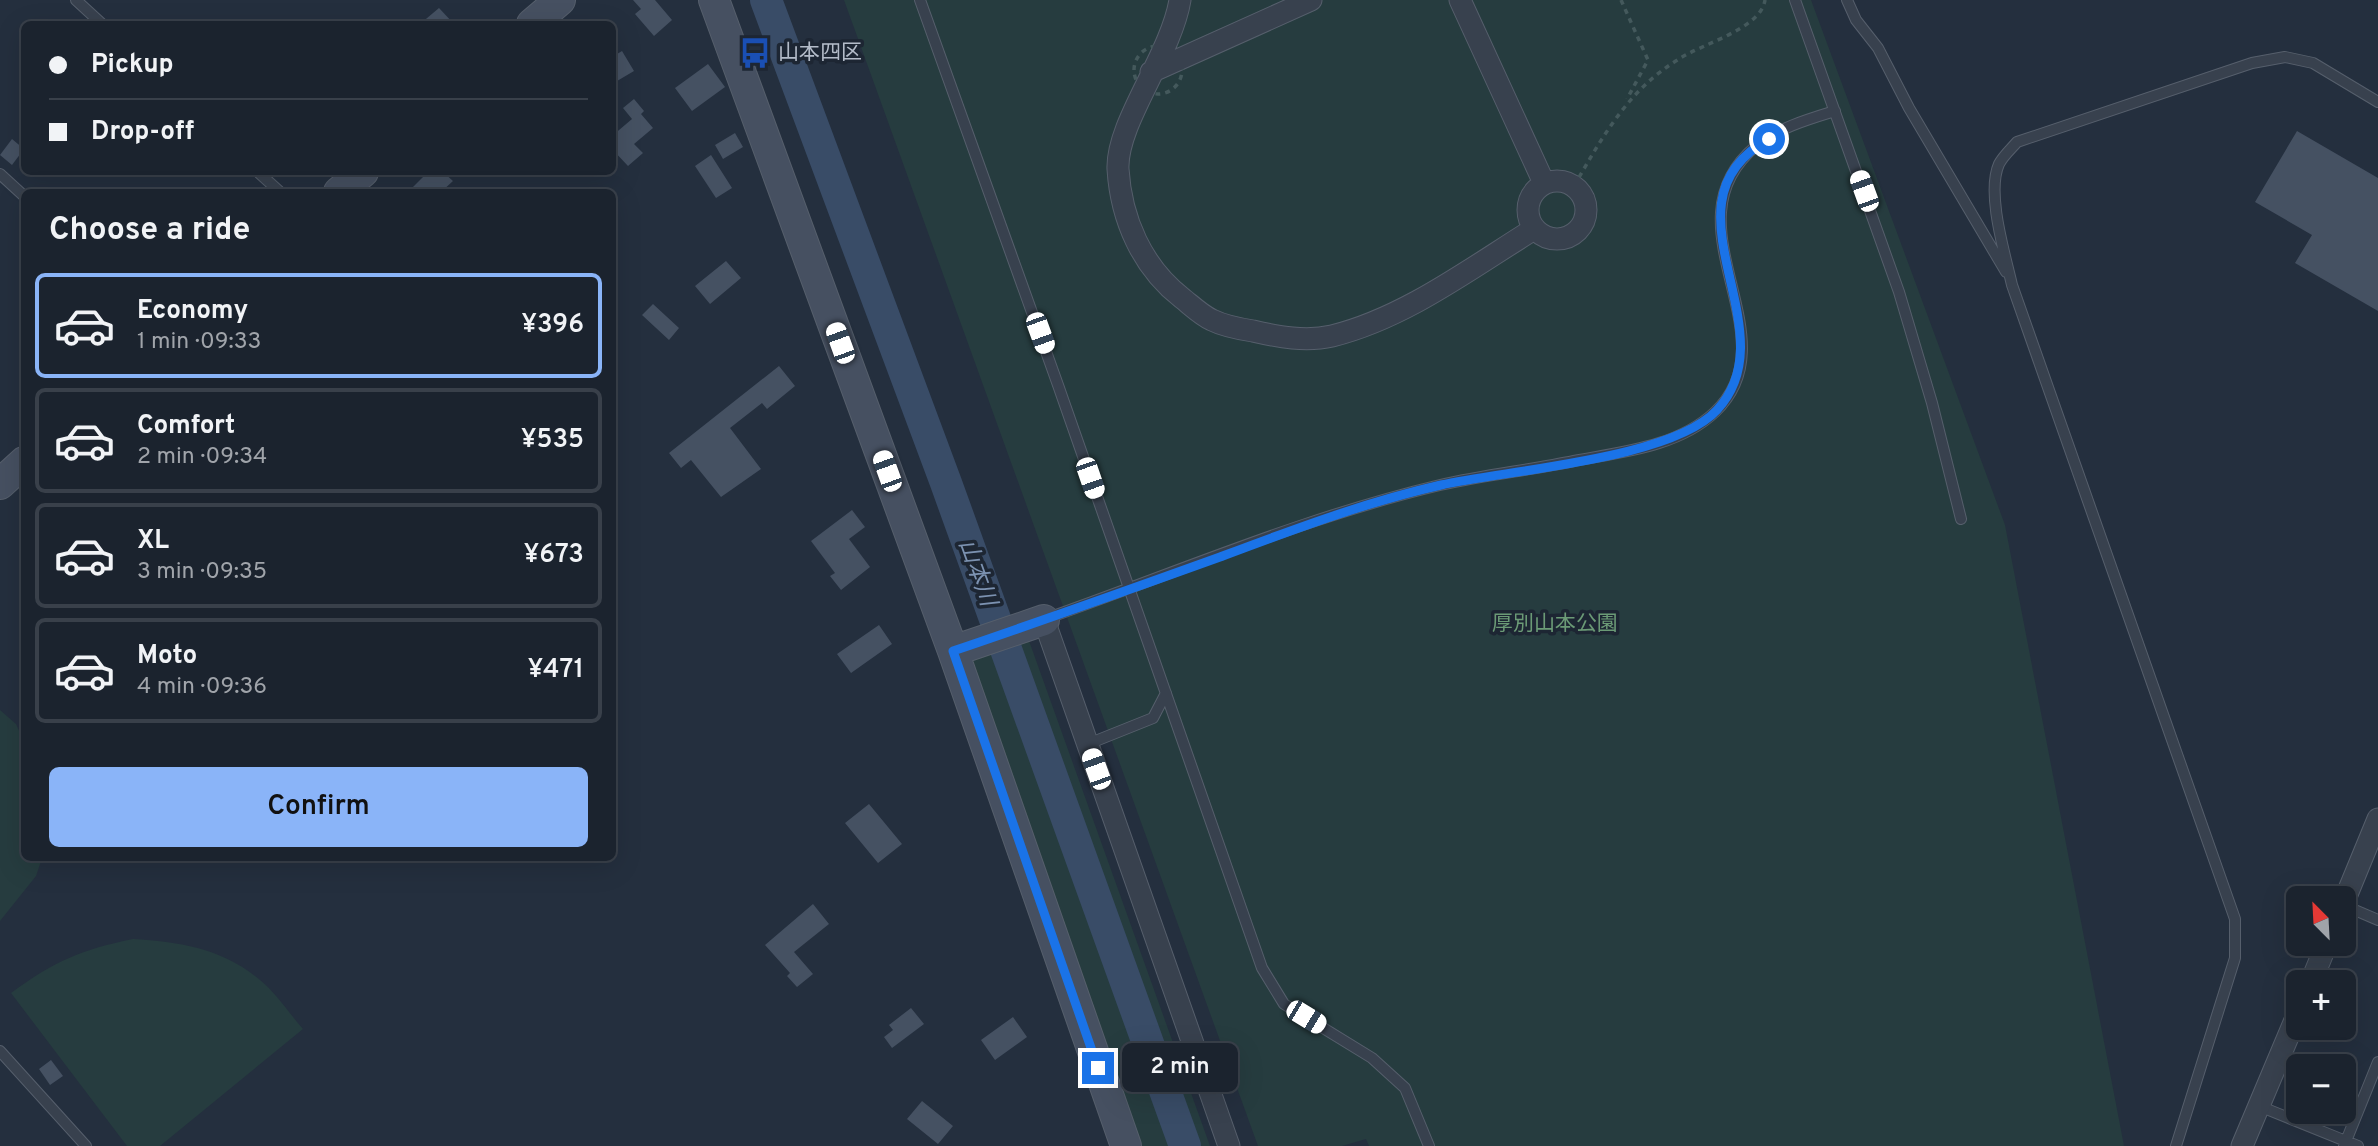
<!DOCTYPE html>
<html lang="en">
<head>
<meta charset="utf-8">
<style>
	body { margin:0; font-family:Overpass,"Noto Sans JP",sans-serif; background:#282f3a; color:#f1f3f6; height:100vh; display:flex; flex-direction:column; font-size:26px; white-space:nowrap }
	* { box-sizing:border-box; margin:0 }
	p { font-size:23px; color:#a0a4aa }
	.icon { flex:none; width:38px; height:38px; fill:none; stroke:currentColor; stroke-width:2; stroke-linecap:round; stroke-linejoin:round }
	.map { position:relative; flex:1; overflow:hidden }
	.panel { position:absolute; left:21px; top:189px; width:595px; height:672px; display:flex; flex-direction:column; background:#1b232e; border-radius:10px; box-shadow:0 7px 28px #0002,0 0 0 2px #39404a }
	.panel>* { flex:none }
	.top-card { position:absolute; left:21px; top:21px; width:595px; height:154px; border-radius:10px; box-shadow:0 7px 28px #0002,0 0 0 2px #39404a; display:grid; align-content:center; height:154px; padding:0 28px; background:#1b232e }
	.needle { width:46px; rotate:336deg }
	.controls { position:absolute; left:2286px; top:886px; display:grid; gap:14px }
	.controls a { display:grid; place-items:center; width:70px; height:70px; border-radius:10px; background:#1b232e; box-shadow:0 7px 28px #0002,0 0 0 2px #39404a; font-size:35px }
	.end { position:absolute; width:32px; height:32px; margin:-16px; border:9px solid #1a73e8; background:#fff; box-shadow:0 0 0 4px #fff }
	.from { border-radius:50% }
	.bubble { position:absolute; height:49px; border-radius:10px; background:#1b232e; box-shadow:0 7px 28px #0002,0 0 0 2px #39404a; font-size:23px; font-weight:600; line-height:49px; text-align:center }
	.car { position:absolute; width:21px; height:42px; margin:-21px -10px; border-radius:9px; box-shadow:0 0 5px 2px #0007; background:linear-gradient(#fff 24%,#345 0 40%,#fff 0 76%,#345 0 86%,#fff 0) }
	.top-card b { display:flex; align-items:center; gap:24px; height:66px; font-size:26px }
	.top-card b+b { border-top:2px solid #39404a }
	.top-card i { width:18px; height:18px; background:#f1f3f6 }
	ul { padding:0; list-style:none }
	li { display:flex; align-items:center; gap:21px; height:105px; margin:0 14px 10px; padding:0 14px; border:4px solid #39404a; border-radius:10px }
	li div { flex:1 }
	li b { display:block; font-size:26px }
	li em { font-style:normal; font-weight:600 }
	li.selected { border-color:#8ab4f8 }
	li>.icon { width:63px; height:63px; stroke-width:1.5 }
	h2 { padding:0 28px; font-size:32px; line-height:84px }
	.primary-button { display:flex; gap:14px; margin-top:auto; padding:14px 28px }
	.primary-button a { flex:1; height:80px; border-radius:10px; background:#8ab4f8; color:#111; font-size:28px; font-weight:600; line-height:80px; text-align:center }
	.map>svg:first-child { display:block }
	.green { fill:#263c3f }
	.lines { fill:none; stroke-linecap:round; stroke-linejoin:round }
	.river { stroke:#394c67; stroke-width:32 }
	.building { fill:#455162 }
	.lane-casing { stroke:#565f6c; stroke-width:12 }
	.street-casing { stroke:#565f6c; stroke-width:23 }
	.secondary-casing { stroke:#565f6c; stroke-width:32 }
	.path { stroke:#44595c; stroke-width:3.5; stroke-dasharray:5 5; stroke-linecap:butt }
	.lane { stroke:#38414e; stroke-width:10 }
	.street { stroke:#38414e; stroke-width:21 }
	.secondary { stroke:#465061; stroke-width:30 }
	.route { stroke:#1a73e8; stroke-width:9 }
	.labels { text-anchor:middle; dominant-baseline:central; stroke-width:7; stroke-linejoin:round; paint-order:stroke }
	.poi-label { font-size:21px; fill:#b4bcc9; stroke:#1d2633; text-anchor:start }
	.park-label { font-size:21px; fill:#6b9a76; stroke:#1d2633 }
	.water-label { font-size:23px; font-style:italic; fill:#7c92b1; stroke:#1d2633 }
</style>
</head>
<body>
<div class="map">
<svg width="2378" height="1146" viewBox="0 0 2378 1146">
	<rect width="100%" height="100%" fill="#242f3e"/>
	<path class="green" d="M844,0h967l194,525 119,621h-755l-3,-7 -24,7h-84z
		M1028,638l182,508h-76l-177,-484z
		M0,710l16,14 8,18v116h18l-6,18 -36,45z
		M133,939c47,3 89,9 127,41 16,13 29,33 43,49l-143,117h-33l-116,-153c44,-32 69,-43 122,-54z"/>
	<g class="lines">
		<path class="river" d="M766,0l180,483 239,663"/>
	</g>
	<path class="building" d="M633,0h22l17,20 -18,16 -19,-22 6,-5z
		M439,8l15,16h-34z
		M622,51l12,20 -22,13v-27z
		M708,64l17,23 -33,24 -17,-23z
		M634,99l10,12 -3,3 12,14 -19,16 9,9 -15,13 -16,-17v-13l20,-17 -9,-11z
		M2297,131l81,47v133l-83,-48 17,-28 -57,-33z
		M735,133l8,14 -20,12 -8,-14z
		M12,139l12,10 -12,16 -12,-10z
		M711,155l21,33 -16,10 -21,-32z
		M428,172h15l10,9 -12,11h-33z
		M726,261l15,17 -31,26 -15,-18z
		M653,304l26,24 -10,12 -27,-25z
		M779,366l16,20 -28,23 -5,-6 -32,25 31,41 -40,28 -30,-37 -10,8 -12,-15z
		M852,510l13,17 -16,12 21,28 -29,23 -11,-14 5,-3 -24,-32z
		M879,625l13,19 -41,29 -14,-19z
		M869,804l33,40 -24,19 -33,-40z
		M813,904l16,20 -35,28 19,22 -16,13 -10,-11 3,-3 -25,-28z
		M911,1008l13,16 -32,24 -8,-11 9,-7 -4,-5z
		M1013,1017l14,20 -32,23 -14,-20z
		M51,1060l12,16 -13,9 -11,-16z
		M922,1101l31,25 -15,18 -31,-25z"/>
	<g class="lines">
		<defs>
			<path id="lane" d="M76,0l26,24
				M920,0l138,385 204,583 22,36 88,54 33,30 24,58
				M1795,0l104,292 33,111 29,116
				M1847,0l9,20 22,28 31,60 97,164
				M258,172l22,20
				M0,174l24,22
				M1045,619c131,-46 260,-102 395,-134 44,-10 90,-15 134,-24 47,-9 104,-14 141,-49 80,-76 -53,-188 41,-266 22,-18 53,-27 79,-35
				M1088,744l65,-26 13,-25
				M2343,905l35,15
				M0,1051l86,95
				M2259,1106l99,40
				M2176,1146l59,-188v-39l-223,-634c-7,-31 -26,-92 -13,-121 4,-8 12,-15 18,-22l235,-79 33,-6 28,6 65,39
				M2344,1146l34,-84"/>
			<path id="street" d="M1180,0c-9,55 -64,123 -62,169 3,50 24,98 64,129 9,7 19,17 30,22 12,6 28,9 41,11 26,6 53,11 79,5 73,-18 139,-68 202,-107
				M1460,0l84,183
				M1151,72l160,-72
				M1528 210a29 29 0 1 1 58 0a29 29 0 1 1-58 0Z
				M1044,620l185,526
				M2343,904l35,-85
				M2311,982l16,-39
				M2242,1146l56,-133"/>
			<path id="secondary" d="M714,0l239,651 173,495
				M532,24l28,-24
				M339,192l24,-20
				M0,484l24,-22
				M953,651l91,-31"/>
		</defs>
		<use href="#lane" class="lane-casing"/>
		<use href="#street" class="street-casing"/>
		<use href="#secondary" class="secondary-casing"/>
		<path class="path" d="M1621,0l27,60 -21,39
			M1134 70a24 24 0 1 1 48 0a24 24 0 1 1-48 0Z
			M1574,186c29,-50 54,-96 105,-127 22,-15 82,-30 86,-59"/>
		<use href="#lane" class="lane"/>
		<use href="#street" class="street"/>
		<use href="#secondary" class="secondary"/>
	</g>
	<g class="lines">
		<path class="route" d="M1098,1068l-145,-417c89,-30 178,-62 267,-94 72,-27 146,-55 221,-72 68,-15 231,-26 276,-75 75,-81 -64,-207 52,-271"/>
	</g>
	<defs>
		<symbol id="bus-bare" viewBox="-9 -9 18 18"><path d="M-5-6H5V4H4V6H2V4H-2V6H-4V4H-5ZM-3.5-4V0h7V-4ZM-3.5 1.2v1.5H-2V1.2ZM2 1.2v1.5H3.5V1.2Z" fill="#1a4fb4" stroke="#1d2633" stroke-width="2.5" paint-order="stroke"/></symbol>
	</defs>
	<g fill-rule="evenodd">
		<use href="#bus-bare" x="733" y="31" width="44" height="44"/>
	</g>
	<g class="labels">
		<g class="poi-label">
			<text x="778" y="53">山本四区</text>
		</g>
		<g class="park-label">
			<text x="1555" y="624">厚別山本公園</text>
		</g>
		<g class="water-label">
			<text transform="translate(976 573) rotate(70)">山本川</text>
		</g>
	</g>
</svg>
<div class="controls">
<a><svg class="needle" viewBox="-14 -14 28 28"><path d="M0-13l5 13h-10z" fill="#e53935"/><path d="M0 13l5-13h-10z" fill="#a0a4aa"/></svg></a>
<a>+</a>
<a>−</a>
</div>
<i class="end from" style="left:1769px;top:139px"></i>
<i class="end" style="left:1098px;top:1068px"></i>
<div class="bubble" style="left:1122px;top:1043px;width:116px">2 min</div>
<i class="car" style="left:1864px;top:191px;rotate:340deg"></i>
<i class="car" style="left:1040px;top:333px;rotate:160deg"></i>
<i class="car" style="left:840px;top:343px;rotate:340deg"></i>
<i class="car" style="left:887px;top:471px;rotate:340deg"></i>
<i class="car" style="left:1090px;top:478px;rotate:161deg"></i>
<i class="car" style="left:1096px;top:769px;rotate:340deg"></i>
<i class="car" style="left:1306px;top:1017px;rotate:121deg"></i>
<div class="top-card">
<b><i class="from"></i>Pickup</b>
<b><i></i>Drop-off</b>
</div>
<section class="panel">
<h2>Choose a ride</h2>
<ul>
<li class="selected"><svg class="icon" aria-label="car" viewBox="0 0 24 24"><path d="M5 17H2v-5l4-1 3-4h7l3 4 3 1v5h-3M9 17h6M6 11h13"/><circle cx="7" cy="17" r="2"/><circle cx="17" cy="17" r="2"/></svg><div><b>Economy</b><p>1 min · 09:33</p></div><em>¥396</em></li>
<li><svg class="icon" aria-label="car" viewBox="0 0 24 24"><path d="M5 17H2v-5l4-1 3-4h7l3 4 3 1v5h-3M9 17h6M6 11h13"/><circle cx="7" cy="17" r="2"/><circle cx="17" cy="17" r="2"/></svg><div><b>Comfort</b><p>2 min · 09:34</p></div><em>¥535</em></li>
<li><svg class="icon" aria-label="car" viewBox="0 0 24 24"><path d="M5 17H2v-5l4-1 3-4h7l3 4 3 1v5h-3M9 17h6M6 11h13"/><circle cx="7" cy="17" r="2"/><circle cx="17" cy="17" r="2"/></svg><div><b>XL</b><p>3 min · 09:35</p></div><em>¥673</em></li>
<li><svg class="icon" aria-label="car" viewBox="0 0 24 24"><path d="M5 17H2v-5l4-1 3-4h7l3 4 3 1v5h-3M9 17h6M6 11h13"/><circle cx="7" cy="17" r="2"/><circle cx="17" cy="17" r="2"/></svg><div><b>Moto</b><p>4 min · 09:36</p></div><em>¥471</em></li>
</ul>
<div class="primary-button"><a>Confirm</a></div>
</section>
</div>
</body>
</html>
